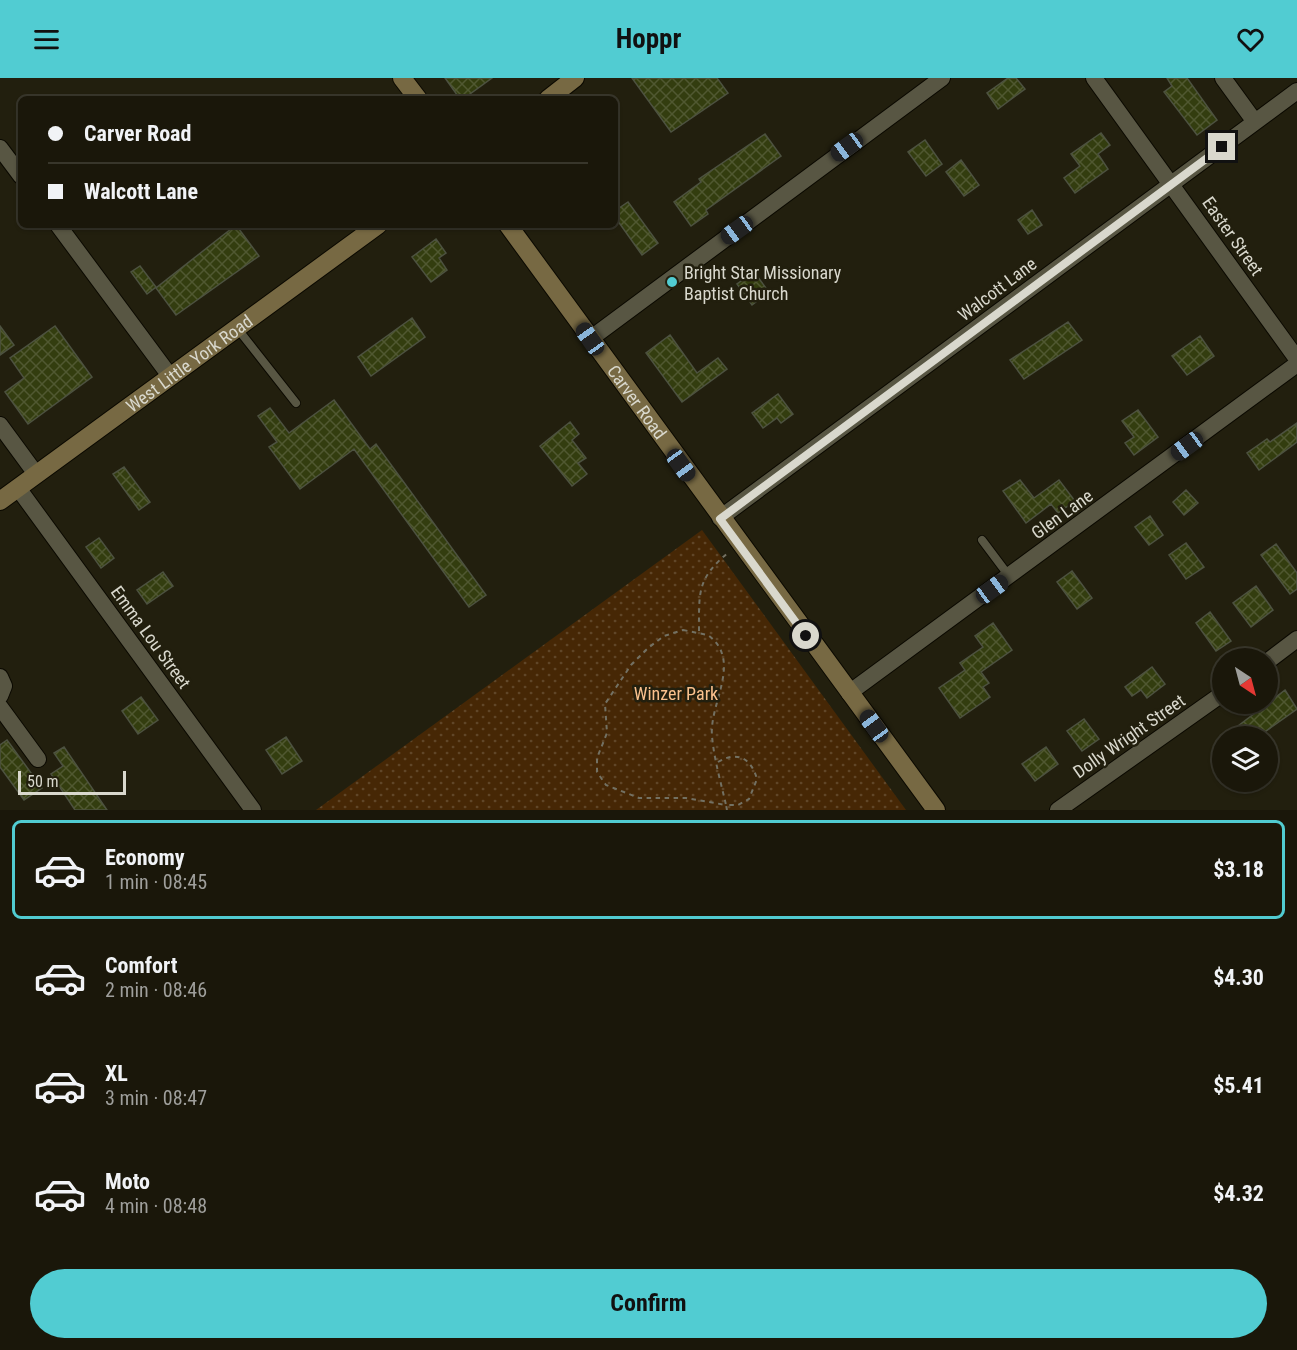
<!DOCTYPE html>
<html lang="en">
<head>
<meta charset="utf-8">
<style>
	body { margin:0; font-family:"Roboto Condensed",sans-serif; background:#272418; color:#f1f3f6; height:100vh; display:flex; flex-direction:column; font-size:22px; white-space:nowrap }
	* { box-sizing:border-box; margin:0 }
	p { font-size:20px; color:#9f9f9c }
	.icon { flex:none; width:33px; height:33px; fill:none; stroke:currentColor; stroke-width:2; stroke-linecap:round; stroke-linejoin:round }
	.map { position:relative; height:732px; overflow:hidden }
	.panel { display:flex; flex-direction:column; background:#1a170a; flex:1 }
	.panel>* { flex:none }
	.guide { position:absolute; left:18px; top:18px; width:600px; height:132px; border-radius:9px; box-shadow:0 2px 4px #0004,0 0 0 2px #38362b; display:grid; align-content:center; height:132px; padding:0 30px; background:#1a170a }
	.needle { width:39px; rotate:144deg }
	.buttons { position:absolute; left:1212px; top:570px; display:grid; gap:12px }
	.buttons a { display:grid; place-items:center; width:66px; height:66px; border-radius:50%; background:#1a170a; box-shadow:0 2px 4px #0004,0 0 0 2px #38362b; font-size:30px }
	.scale { position:absolute; left:18px; bottom:15px; width:108px; box-sizing:border-box; padding-left:6px; border:3px solid #d9d8cd; border-top:0; font-size:16px; line-height:21px; white-space:nowrap; color:#d9d8cd; -webkit-text-stroke:4px #221f0e; paint-order:stroke }
	.end { position:absolute; width:27px; height:27px; margin:-14px; border:8px solid #d9d8cd; background:#111; box-shadow:0 0 0 3px #111 }
	.from { border-radius:50% }
	.car { position:absolute; width:18px; height:36px; margin:-18px -9px; border-radius:8px; box-shadow:0 0 4px 2px #0007; background:linear-gradient(#222 24%,#8ab4d8 0 40%,#222 0 76%,#8ab4d8 0 86%,#222 0) }
	.guide b { display:flex; align-items:center; gap:21px; height:57px; font-size:22px }
	.guide b+b { border-top:2px solid #38362b }
	.guide i { width:15px; height:15px; background:#f1f3f6 }
	ul { padding:10px 0 0; list-style:none }
	li { display:flex; align-items:center; gap:18px; height:99px; margin:0 12px 9px; padding:0 18px; border:3px solid transparent; border-radius:9px }
	li div { flex:1 }
	li b { display:block; font-size:22px }
	li em { font-style:normal; font-weight:700 }
	li.selected { border-color:#51ccd2 }
	li>.icon { width:54px; height:54px; stroke-width:1.5 }
	.primary-button { display:flex; gap:12px; margin-top:auto; padding:12px 30px }
	.primary-button a { flex:1; height:69px; border-radius:36px; background:#51ccd2; color:#111; font-size:24px; font-weight:700; line-height:69px; text-align:center }
	header { display:flex; justify-content:space-between; align-items:center; height:78px; padding:0 30px; background:#51ccd2; color:#111; font-size:27px; font-weight:700 }
	.map>svg:first-child { display:block }
	.grass { fill:url(#grass-dots) }
	.building { fill:url(#building-cross-hatch); stroke:#4d5240; stroke-width:1.5 }
	.lines { fill:none; stroke-linecap:round; stroke-linejoin:round }
	.lane-casing { stroke:#0b0900; stroke-width:10 }
	.street-casing { stroke:#0b0900; stroke-width:18 }
	.secondary-casing { stroke:#0b0900; stroke-width:20 }
	.path { stroke:#737163; stroke-width:2; stroke-dasharray:4.5 4.5; stroke-linecap:butt }
	.lane { stroke:#585643; stroke-width:8 }
	.street { stroke:#585643; stroke-width:16 }
	.secondary { stroke:#776943; stroke-width:18 }
	.route { stroke:#d9d8cd; stroke-width:8 }
	.poi-dot { fill:#51ccd2; stroke:#221f0e; stroke-width:2 }
	.labels { text-anchor:middle; dominant-baseline:central; stroke-width:5; stroke-linejoin:round; paint-order:stroke }
	.street-label { font-size:18px; fill:#d9d8cd; stroke:#221f0e }
	.poi-label { font-size:18px; fill:#d9d8cd; stroke:#221f0e; text-anchor:start }
	.park-label { font-size:18px; fill:#fac18d; stroke:#221f0e }
</style>
</head>
<body>
<header><svg class="icon" aria-label="menu" viewBox="0 0 24 24"><path d="M4 6h16M4 12h16M4 18h16"/></svg>Hoppr<svg class="icon" aria-label="heart" viewBox="0 0 24 24"><path d="M12 20l-8-8c-3-5 5-10 8-4 3-6 11-1 8 4z"/></svg></header>
<div class="map">
<svg width="1297" height="732" viewBox="0 0 1297 732">
	<defs>
		<pattern id="grass-dots" width="8" height="8" patternUnits="userSpaceOnUse" patternTransform="scale(1.5)"><rect width="8" height="8" fill="#462705"/><path d="M2 2h.1M6 6h.1" fill="none" stroke="#604628" stroke-width="1.8" stroke-linecap="round"/></pattern>
		<pattern id="building-cross-hatch" width="8" height="8" patternUnits="userSpaceOnUse" patternTransform="scale(1.5)"><rect width="8" height="8" fill="#333d0f"/><path d="M0 0l8 8M0 8l8-8" fill="none" stroke="#505831"/></pattern>
	</defs>
	<rect width="100%" height="100%" fill="#221f0e"/>
	<path class="grass" d="M702,452l204,280h-590z"/>
	<path class="building" d="M445,0h47l-29,21h-3z
		M632,0h85l11,15 -57,39z
		M1008,0h8l9,11 -27,20 -11,-16z
		M1167,0h20l30,42 -20,15 -33,-43 8,-6z
		M1101,55l9,12 -12,9 10,15 -33,24 -11,-15 16,-12 -9,-12z
		M765,56l16,22 -75,54 2,4 -17,12 -17,-24 27,-20 -2,-3z
		M925,62l17,24 -16,12 -18,-24z
		M961,82l18,25 -15,11 -18,-24z
		M628,124l30,41 -16,12 -27,-38v-6z
		M1032,132l10,15 -14,9 -10,-14z
		M236,147l23,31 -83,59 -20,-27z
		M436,161l10,14 -7,5 8,12 -16,12 -19,-25z
		M140,188l16,21 -9,7 -16,-22z
		M754,194l15,20 -17,13 -15,-21z
		M412,240l13,19 -54,39 -13,-19z
		M1068,244l14,18 -58,39 -14,-19z
		M0,248l14,19 -14,10z
		M55,248l37,51 -64,47 -23,-32 19,-14 -14,-20z
		M670,257l27,38 21,-15 9,11 -45,33 -36,-49z
		M1200,258l14,20 -27,19 -15,-19z
		M778,316l15,20 -12,9 -4,-5 -14,10 -11,-15z
		M334,322l36,49 6,-5 110,151 -17,12 -115,-158 -54,40 -31,-42 8,-5 -19,-26 12,-8 19,25z
		M1138,332l20,27 -24,18 -9,-12 9,-6 -12,-16z
		M570,344l9,12 -7,6 14,18 -8,5 9,11 -15,12 -32,-40z
		M1297,345v19l-38,28 -12,-17 20,-14 3,3z
		M124,389l26,35 -11,8 -26,-36z
		M1020,402l14,18 25,-18 16,21 -17,12 -7,-9 -25,19 -23,-32z
		M1186,412l12,13 -14,12 -11,-13z
		M1150,438l13,19 -14,10 -14,-18z
		M99,460l15,20 -13,10 -15,-21z
		M1186,465l18,24 -18,12 -17,-24z
		M1276,466l21,29v16l-7,5 -29,-39z
		M1072,493l20,27 -15,11 -20,-27z
		M163,494l10,14 -26,18 -10,-14z
		M1256,508l17,24 -22,17 -18,-24z
		M1210,534l21,29 -15,10 -20,-28z
		M993,545l19,27 -31,22 8,11 -6,4 7,10 -30,21 -21,-30 26,-18 -5,-7 23,-16 -8,-11z
		M1152,589l13,17 -18,14 -6,-8 -9,6 -7,-9z
		M1285,612l12,19 -38,27h-34z
		M141,619l17,23 -20,14 -16,-23z
		M1084,641l15,20 -17,12 -15,-20z
		M286,659l16,24 -20,13 -16,-24z
		M7,662l35,48 -18,12 -24,-33v-22z
		M64,669l43,63h-32l-24,-36 12,-8 -9,-13z
		M1046,669l12,17 -23,17 -13,-17z"/>
	<g class="lines">
		<defs>
			<path id="lane" d="M237,250l59,75
				M982,462l27,36"/>
			<path id="street" d="M1094,0l203,281
				M1223,0l32,44
				M0,70l21,28
				M58,147l112,151
				M590,261l352,-261
				M0,347l36,49
				M18,410l235,322
				M720,440l577,-427
				M1268,583l29,-22
				M0,599l4,9 -4,10
				M849,615l448,-329
				M0,629l38,52
				M1058,732l164,-116"/>
			<g id="secondary">
				<path d="M402,0l16,21"/>
				<path d="M548,21l27,-21"/>
				<path id="s1" d="M508,147l428,585"/>
				<path id="s2" d="M0,423l378,-276"/>
			</g>
		</defs>
		<use href="#lane" class="lane-casing"/>
		<use href="#street" class="street-casing"/>
		<use href="#secondary" class="secondary-casing"/>
		<path class="path" d="M683,552l25,5c35,26 1,68 4,101 2,23 9,47 14,69l-40,-7h-47l-33,-13 -9,-13v-14l10,-25 -2,-29 26,-39 17,-17 16,-12z
			M699,553c0,-39 -2,-53 30,-79
			M718,684c18,-11 33,-5 39,17l-8,20 -11,6h-12l1,5"/>
		<use href="#lane" class="lane"/>
		<use href="#street" class="street"/>
		<use href="#secondary" class="secondary"/>
	</g>
	<g class="lines">
		<path class="route" d="M806,558l-86,-117 502,-372"/>
	</g>
	<circle class="poi-dot" cx="672" cy="204" r="6"/>
	<g class="labels">
		<g class="street-label">
			<text transform="translate(1233 158) rotate(55)">Easter Street</text>
			<text transform="translate(997 211) rotate(-37)">Walcott Lane</text>
			<text stroke="none"><textPath href="#s2" startOffset="234">West Little York Road</textPath></text>
			<text stroke="none"><textPath href="#s1" startOffset="219">Carver Road</textPath></text>
			<text transform="translate(1062 436) rotate(-36)">Glen Lane</text>
			<text transform="translate(151 559) rotate(54)">Emma Lou Street</text>
			<text transform="translate(1129 658) rotate(-35)">Dolly Wright Street</text>
		</g>
		<g class="poi-label">
			<text x="684" y="194">Bright Star Missionary<tspan x="684" dy="21">Baptist Church</tspan></text>
		</g>
		<g class="park-label">
			<text x="676" y="615">Winzer Park</text>
		</g>
	</g>
</svg>
<div class="buttons">
<a><svg class="needle" viewBox="-14 -14 28 28"><path d="M0-13l5 13h-10z" fill="#e53935"/><path d="M0 13l5-13h-10z" fill="#9f9f9c"/></svg></a>
<a><svg class="icon" aria-label="layers" viewBox="0 0 24 24"><path d="M12 4l9 5-9 5-9-5zM3 14l9 5 9-5"/></svg></a>
</div>
<div class="scale">50 m</div>
<i class="end from" style="left:806px;top:558px"></i>
<i class="end" style="left:1222px;top:69px"></i>
<i class="car" style="left:847px;top:69px;rotate:234deg"></i>
<i class="car" style="left:737px;top:152px;rotate:234deg"></i>
<i class="car" style="left:590px;top:261px;rotate:325deg"></i>
<i class="car" style="left:1187px;top:368px;rotate:234deg"></i>
<i class="car" style="left:681px;top:387px;rotate:144deg"></i>
<i class="car" style="left:992px;top:511px;rotate:54deg"></i>
<i class="car" style="left:874px;top:648px;rotate:324deg"></i>
<div class="guide">
<b><i class="from"></i>Carver Road</b>
<b><i></i>Walcott Lane</b>
</div>
</div>
<section class="panel">
<ul>
<li class="selected"><svg class="icon" aria-label="car" viewBox="0 0 24 24"><path d="M5 17H2v-5l4-1 3-4h7l3 4 3 1v5h-3M9 17h6M6 11h13"/><circle cx="7" cy="17" r="2"/><circle cx="17" cy="17" r="2"/></svg><div><b>Economy</b><p>1 min · 08:45</p></div><em>$3.18</em></li>
<li><svg class="icon" aria-label="car" viewBox="0 0 24 24"><path d="M5 17H2v-5l4-1 3-4h7l3 4 3 1v5h-3M9 17h6M6 11h13"/><circle cx="7" cy="17" r="2"/><circle cx="17" cy="17" r="2"/></svg><div><b>Comfort</b><p>2 min · 08:46</p></div><em>$4.30</em></li>
<li><svg class="icon" aria-label="car" viewBox="0 0 24 24"><path d="M5 17H2v-5l4-1 3-4h7l3 4 3 1v5h-3M9 17h6M6 11h13"/><circle cx="7" cy="17" r="2"/><circle cx="17" cy="17" r="2"/></svg><div><b>XL</b><p>3 min · 08:47</p></div><em>$5.41</em></li>
<li><svg class="icon" aria-label="car" viewBox="0 0 24 24"><path d="M5 17H2v-5l4-1 3-4h7l3 4 3 1v5h-3M9 17h6M6 11h13"/><circle cx="7" cy="17" r="2"/><circle cx="17" cy="17" r="2"/></svg><div><b>Moto</b><p>4 min · 08:48</p></div><em>$4.32</em></li>
</ul>
<div class="primary-button"><a>Confirm</a></div>
</section>
</body>
</html>
